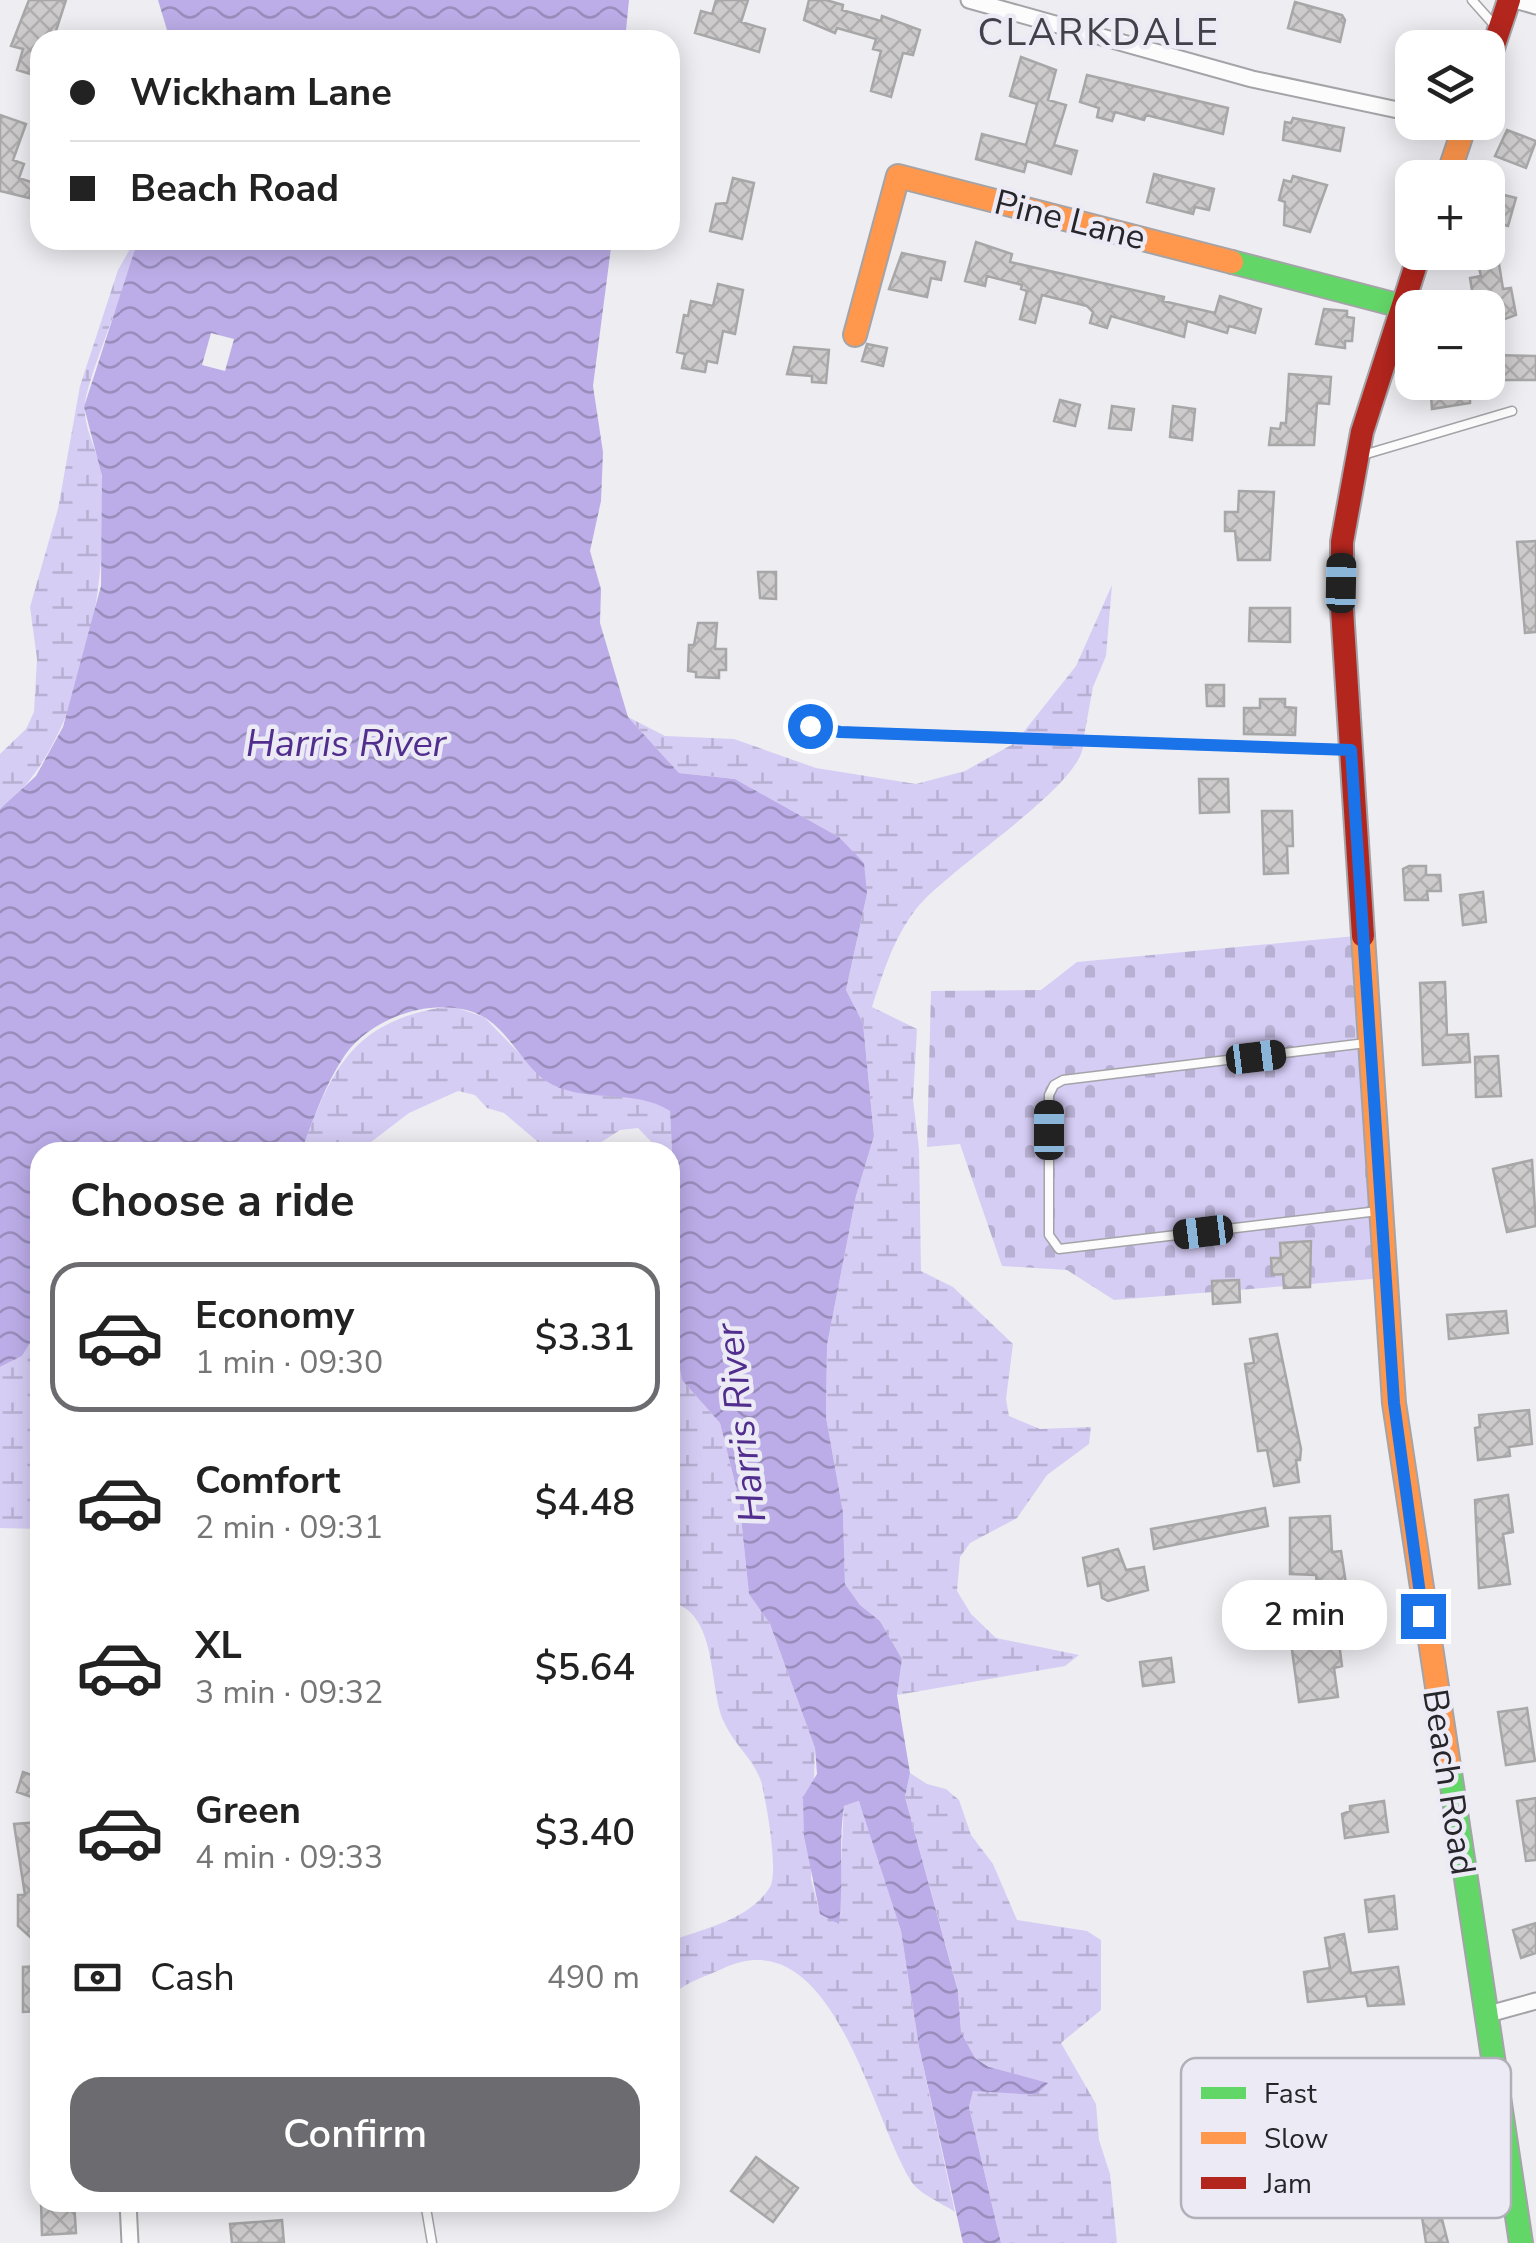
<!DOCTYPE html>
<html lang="en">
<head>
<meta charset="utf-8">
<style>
	body { margin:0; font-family:"Nunito Sans",sans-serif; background:#f2f2f2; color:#222; height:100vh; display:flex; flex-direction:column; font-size:38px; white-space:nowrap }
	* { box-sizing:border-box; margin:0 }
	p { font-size:32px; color:#767676 }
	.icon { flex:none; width:55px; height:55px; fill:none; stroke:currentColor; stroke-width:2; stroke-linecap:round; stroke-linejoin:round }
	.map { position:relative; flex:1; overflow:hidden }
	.sheet { position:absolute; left:30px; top:1142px; width:650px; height:1070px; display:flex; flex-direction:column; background:#fff; border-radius:30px; box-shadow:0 5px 25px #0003 }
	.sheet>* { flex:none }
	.hud { position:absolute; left:30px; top:30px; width:650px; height:220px; border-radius:30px; box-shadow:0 5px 25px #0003; display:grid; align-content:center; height:220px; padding:0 40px; background:#fff }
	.controls { position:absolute; left:1395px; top:30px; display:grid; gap:20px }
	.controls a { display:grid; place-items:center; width:110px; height:110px; border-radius:20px; background:#fff; box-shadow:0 5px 25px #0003; font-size:50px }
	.end { position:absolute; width:45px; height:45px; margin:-22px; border:12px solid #1a73e8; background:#fff; box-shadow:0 0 0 5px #fff }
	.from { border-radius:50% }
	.bubble { position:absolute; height:70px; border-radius:30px; background:#fff; box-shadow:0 5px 25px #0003; font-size:32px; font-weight:600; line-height:70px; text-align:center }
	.car { position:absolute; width:30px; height:60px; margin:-30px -15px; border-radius:12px; box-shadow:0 0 8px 2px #0007; background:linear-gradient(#222 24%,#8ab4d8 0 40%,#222 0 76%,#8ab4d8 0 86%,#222 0) }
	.hud b { display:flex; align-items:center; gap:35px; height:95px; font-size:38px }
	.hud b+b { border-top:2px solid #e0e0e0 }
	.hud i { width:25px; height:25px; background:#222 }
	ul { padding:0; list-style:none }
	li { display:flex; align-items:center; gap:30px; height:150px; margin:0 20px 15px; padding:0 20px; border:5px solid transparent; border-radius:30px }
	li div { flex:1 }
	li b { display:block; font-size:38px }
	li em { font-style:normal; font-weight:600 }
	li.active { border-color:#6c6b6f }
	li>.icon { width:90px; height:90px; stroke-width:1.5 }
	h2 { padding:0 40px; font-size:45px; line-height:120px }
	.pay { display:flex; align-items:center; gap:25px; height:110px; padding:0 40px; font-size:38px }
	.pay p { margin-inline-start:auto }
	.cta { display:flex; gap:20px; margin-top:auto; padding:20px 40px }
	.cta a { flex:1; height:115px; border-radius:30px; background:#6c6b6f; color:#fff; font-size:40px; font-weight:600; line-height:115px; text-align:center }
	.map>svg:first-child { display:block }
	.wetland { fill:url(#wetland-marsh) }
	.cemetery { fill:url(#cemetery-stones) }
	.water { fill:url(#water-waves) }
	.pier { fill:#ededf2 }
	.building { fill:url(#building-cross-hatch); stroke:#a8a7a8; stroke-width:2.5 }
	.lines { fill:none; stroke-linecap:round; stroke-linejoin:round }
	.lane-casing { stroke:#a4a4a8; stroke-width:11 }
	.street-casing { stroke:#a4a4a8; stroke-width:19 }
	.fast-casing { stroke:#a4a4a8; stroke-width:26 }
	.slow-casing { stroke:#a4a4a8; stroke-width:26 }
	.jam-casing { stroke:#a4a4a8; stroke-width:26 }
	.lane { stroke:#fcfcfd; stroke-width:8 }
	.street { stroke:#fcfcfd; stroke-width:15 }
	.fast { stroke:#63d668; stroke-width:22 }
	.slow { stroke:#ff974d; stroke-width:22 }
	.jam { stroke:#b3261e; stroke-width:22 }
	.route { stroke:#1a73e8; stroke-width:12 }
	.labels { text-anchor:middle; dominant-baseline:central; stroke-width:9; stroke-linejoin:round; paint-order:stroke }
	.street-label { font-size:35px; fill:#262529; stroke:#eceaf5 }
	.neighbourhood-label { font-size:38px; letter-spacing:2.5px; fill:#424049; stroke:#eceaf5 }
	.water-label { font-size:38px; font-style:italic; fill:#512e8e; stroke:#eceaf5 }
	.key { fill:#eceaf5; stroke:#b1afb8; stroke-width:2.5 }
	.key-label { font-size:28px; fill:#262529 }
</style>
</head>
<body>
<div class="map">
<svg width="1536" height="2243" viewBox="0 0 1536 2243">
	<defs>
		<pattern id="wetland-marsh" width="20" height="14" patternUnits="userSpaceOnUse" patternTransform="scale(2.5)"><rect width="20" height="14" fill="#d6cdf5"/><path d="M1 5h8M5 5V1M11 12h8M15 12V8" fill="none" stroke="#b8b0d2"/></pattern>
		<pattern id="cemetery-stones" width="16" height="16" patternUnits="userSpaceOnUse" patternTransform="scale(2.5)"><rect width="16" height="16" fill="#d6cdf5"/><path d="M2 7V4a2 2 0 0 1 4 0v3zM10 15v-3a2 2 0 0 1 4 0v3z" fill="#b8b0d2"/></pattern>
		<pattern id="water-waves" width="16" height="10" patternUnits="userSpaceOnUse" patternTransform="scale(2.5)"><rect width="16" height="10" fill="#bcade8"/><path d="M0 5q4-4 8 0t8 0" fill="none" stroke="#998dbc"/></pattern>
		<pattern id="building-cross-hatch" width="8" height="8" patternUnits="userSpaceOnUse" patternTransform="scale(2.5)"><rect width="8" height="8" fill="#cdcbcc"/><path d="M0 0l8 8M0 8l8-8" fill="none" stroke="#b0aeaf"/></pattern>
	</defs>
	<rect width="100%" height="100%" fill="#ededf2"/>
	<path class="wetland" d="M135,240c4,22 -46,129 -50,164 -3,23 15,51 17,74 7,99 -18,269 -102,331v-55l26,-25 8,-17 3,-53 -7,-52 28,-98 22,-123 38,-116z
		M1112,585l-6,71 -13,31 -9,49 -62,-2 54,-68z
		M628,717l37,19 69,3 82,29 100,16 49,-13 48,-27 70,1c-1,41 -137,125 -167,164 -23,30 -33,64 -44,98l45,22 -4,70 6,50 2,122 32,16 60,57 -7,55 3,17 31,13 51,-2 -2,17 -42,31 -30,43 -47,25 -10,14 -3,34 14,23 25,24 83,17 -14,11 -168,29 5,-36 -22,-38 -20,-16 -15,-21 -2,-72 -17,-95 1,-72 29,-149 18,-60 -11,-113 -17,-33 21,-96 -28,-57 -104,-58 -56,-6z
		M451,1006l33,11 62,64 40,12 63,4 21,14 3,57 -3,-16h-9l-23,-24 -18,2 -34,22h-36l-46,-39 -17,-5 -12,-13 -17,-4 -49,22 -51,39h-57c32,-86 52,-132 150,-146z
		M670,1317l12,63 38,43 19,76 10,95 21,30 45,124 -4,131 9,34 18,10 6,-117 16,-5 41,130 18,116 36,165c-13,-9 -36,-18 -44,-31 -40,-64 -78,-263 -187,-213 -17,8 -41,15 -54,29v-56c33,-12 80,-21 100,-54 9,-15 -4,-87 -9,-106 -7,-21 -28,-38 -37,-59 -16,-34 -5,-110 -54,-120z
		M40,1327v202l-40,-1v-161l22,-11z
		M910,1773l17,11 19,5 13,11 12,35 22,29 24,56 70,11 14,9v70l-40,33 35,61 3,36 11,34 7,69h-116l-32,-136 4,-17 63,5 -61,-37 -14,-26 -3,-42 -53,-193z"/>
	<path class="cemetery" d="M1356,936l28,342 -270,22 -47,-30 -65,-4 -42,-122 -33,3 4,-156 110,-1 36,-28z"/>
	<path class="water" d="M158,0h471l-4,40h-455z
		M138,240h474l-19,146 10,66 -2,49 -11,50 11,38 -1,34 28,94 51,56 56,6 104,58 25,26 3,31 -21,96 17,33 11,113 -18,60 -29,149 -1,72 17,95 2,72 15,21 20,16 22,38 -5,36 13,78 -5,24 53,194 3,41 14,26 14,9 59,16 -12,12 -63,-4 -4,16 32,136h-38l-44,-196 -18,-116 -42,-130 -15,5c-6,39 0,78 -5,118l-19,-10 -16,-78 -1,-39 14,-23 -2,-26 -45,-124 -21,-30 -10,-95 -19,-76 -38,-43 -12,-63 6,-87 -6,-119c-37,-24 -87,-6 -124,-30 -22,-15 -38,-51 -64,-65 -43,-22 -110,0 -137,39 -20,29 -32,65 -44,97h-261v175l-18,29 -22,11v-558l36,-33 27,-49 38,-141 1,-110 -18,-69z"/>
	<path class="pier" d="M211,333l23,6 -9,32 -23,-6z"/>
	<path class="building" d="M29,0h37l-13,40h-13v37l-23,-7 6,-21 -12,-3z
		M716,0h32l-7,22 24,7 -6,23 -64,-19 6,-22 11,3z
		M809,0h17l17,5 -1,5 39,11 1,-5 38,14 -7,25 -10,-2 -12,44 -20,-6 10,-40 -8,-2 3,-10 -39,-11 -2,5 -31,-13z
		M1295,2l47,13 3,5 -5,22 -52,-14z
		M1021,57l35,13 -8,30 18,5 -12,40 23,6 -6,23 -44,-13 -3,11 -48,-13 6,-25 44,11 11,-41 -27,-8z
		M1087,75l141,33 -5,26 -77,-19 -2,5 -29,-8 -3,9 -15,-4 2,-9 -19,-6z
		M0,115l26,9 -13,36 11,4 -5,14 15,5 -5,15 -29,-7z
		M1293,118l51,10 -4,23 -57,-11 2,-18 6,1z
		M1507,130l29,11 -10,27 -31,-12z
		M1154,174l60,15 -5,21 -14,-3 -2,7 -46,-12z
		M1293,176l34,9 -17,47 -26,-7 1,-23 -6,-2 5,-20 7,2z
		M733,178l21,5 -12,56 -32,-8 6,-27 11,-1z
		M1488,191l28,7 -8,28 -20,-5z
		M976,242l36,12 -2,8 154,35 -1,4 52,12 5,-17 41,13 -6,24 -26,-7 -2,7 -40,-12 -3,16 -73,-21 -4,12 -17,-5 3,-11 -6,-6 -45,-11 -7,28 -15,-4 7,-28 -6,-2 1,-4 -35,-9 -2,10 -20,-5z
		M902,253l43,9 -4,18 -10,-2 -4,19 -38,-8z
		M1499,264l4,25 8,-1 5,27 -28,10v-17h-13l-5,-30 11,-2 -2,-8z
		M718,284l25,6 -8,44 -12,-3 -6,32 -10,-2 -2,11 -23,-4 3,-14 -8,-2 7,-37 4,1 3,-15 22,5z
		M1324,309l23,2v6l7,1 -2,23h-7v7l-29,-4z
		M867,344l20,4 -4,18 -21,-5z
		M794,347l35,3 -3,33 -14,-1v-6l-25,-2z
		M1490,355l46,1v24h-48z
		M1289,374l42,3 -2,27 -12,-1 -3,42h-45l2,-17 9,1 1,-6h5z
		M1430,382h40v21l-38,6z
		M1060,400l20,5 -5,21 -21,-5z
		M1112,406l22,3 -3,21 -22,-2z
		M1173,406l22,3 -3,31 -22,-3z
		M1239,491l35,1 -4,68h-32l-3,-29h-10v-19h13z
		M1536,541v91l-11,1 -8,-91z
		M758,572h18v27l-16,-1z
		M1250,608h40v34l-41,-1z
		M698,623h19l-2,26h11v21h-7v8l-23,-1v-5l-8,-1 1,-26h5z
		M1206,685h18v21h-17z
		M1260,699h25v8l11,1 -1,27 -51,-1v-26h16z
		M1199,779h29l1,33 -29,1z
		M1262,811h30l1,35h-6l1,27 -24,1z
		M1409,866h17v9h14l1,16h-14l1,9h-23l-2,-31z
		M1483,892l3,30 -23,3 -3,-30z
		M1445,982l2,53 21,-1 2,28 -47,3 -3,-82z
		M1498,1056l3,40 -25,1 -1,-40z
		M1532,1160l4,66 -29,6 -14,-63z
		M1311,1241l-1,46 -26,1 -1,-14 -11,1 -1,-17h10l-1,-15z
		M1239,1280l1,22 -27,2 -1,-23z
		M1506,1311l2,22 -59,6 -2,-24z
		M1277,1334l24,115 -1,11h-4l3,22 -25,4 -7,-36 -9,1 -13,-87 9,-1 -4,-24z
		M1529,1410l3,34 -23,3 1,9 -32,4 -3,-32 5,-1 -1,-12z
		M1508,1495l5,37 -10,2 7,50 -31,4 -4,-88z
		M1265,1508l3,18 -114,23 -3,-20z
		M1330,1516l2,36 9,-1 9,59 -15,2 7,54 -8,2 4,29 -39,5 -9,-67 30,-4 -4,-27h3l-3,-29 -26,-1v-56z
		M1118,1549l8,21 18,-3 4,23 -40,11 -6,-3 -2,-15 -12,3 -5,-28z
		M1171,1658l3,24 -31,4 -3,-24z
		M1527,1708l8,53 -29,4 -8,-53z
		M23,1772l17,6v22l-23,-8z
		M1536,1798v62l-10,1 -9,-60z
		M1384,1801l4,31 -43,6 -3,-24 8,-3v-5z
		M40,1822v124l-22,-20v-31h7l-11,-71z
		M1394,1896l3,33 -28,3 -4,-32z
		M1536,1923v30l-15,5 -8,-28z
		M1344,1934l7,39 47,-6 6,37 -36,2 -2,-10 -58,6 -4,-30 26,-4 -5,-30z
		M40,1966v45l-17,1v-45z
		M1432,2143l10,76 6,24h-22l-6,-39 -26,3 -2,-19 -8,1 -5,-38z
		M756,2157l42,31 -25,34 -42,-31z
		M41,2202h33l2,31 -34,2z
		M282,2220l2,23h-52l-2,-19z"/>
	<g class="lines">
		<defs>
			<path id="lane" d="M1472,0l24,27
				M1363,455l149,-44
				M810,726l30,6 507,18
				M1366,1043l-303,37 -9,5 -5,10v140l10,14 319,-38
				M425,2202l7,41"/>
			<path id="street" d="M969,0l283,79 160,34
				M1515,0l21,6
				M1485,2015l51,-14
				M128,2202l2,41"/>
			<path id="fast" d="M1232,262l169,44
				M1449,1766l72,477"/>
			<path id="slow" d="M1447,178l19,-56
				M855,335l43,-159 334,86
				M1363,936l31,467 55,363"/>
			<path id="jam" d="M1488,63l21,-63
				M1363,936l-21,-327v-67l20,-110 58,-180"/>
		</defs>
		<use href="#lane" class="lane-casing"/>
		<use href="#street" class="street-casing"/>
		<use href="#fast" class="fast-casing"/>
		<use href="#slow" class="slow-casing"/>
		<use href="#jam" class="jam-casing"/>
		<use href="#lane" class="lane"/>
		<use href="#street" class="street"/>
		<use href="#fast" class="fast"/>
		<use href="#slow" class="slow"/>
		<use href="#jam" class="jam"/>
	</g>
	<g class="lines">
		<path class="route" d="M810,726l30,6 511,18 43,653 29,213"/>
	</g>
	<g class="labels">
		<g class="street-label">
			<text transform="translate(1070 220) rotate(14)">Pine Lane</text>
			<text transform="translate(1449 1782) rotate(81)">Beach Road</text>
		</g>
		<g class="neighbourhood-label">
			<text x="1099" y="32">CLARKDALE</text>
		</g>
		<g class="water-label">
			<text x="346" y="743">Harris River</text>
			<text transform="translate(741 1423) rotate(-97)">Harris River</text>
		</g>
	</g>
	<rect x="1181" y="2058" width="330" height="160" rx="15" class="key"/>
	<rect x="1201" y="2087" width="45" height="12" fill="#63d668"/>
	<rect x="1201" y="2132" width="45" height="12" fill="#ff974d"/>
	<rect x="1201" y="2177" width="45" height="12" fill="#b3261e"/>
	<g class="key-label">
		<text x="1264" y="2103">Fast</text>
		<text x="1264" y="2148">Slow</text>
		<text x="1264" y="2193">Jam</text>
	</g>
</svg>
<div class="controls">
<a><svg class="icon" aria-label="layers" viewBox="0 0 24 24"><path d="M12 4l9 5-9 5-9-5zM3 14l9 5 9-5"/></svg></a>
<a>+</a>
<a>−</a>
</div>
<i class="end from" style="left:810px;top:726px"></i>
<i class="end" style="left:1423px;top:1616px"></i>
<div class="bubble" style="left:1222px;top:1580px;width:165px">2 min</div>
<i class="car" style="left:1341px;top:583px;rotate:1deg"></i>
<i class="car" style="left:1256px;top:1057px;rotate:83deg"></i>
<i class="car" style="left:1049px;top:1130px;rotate:0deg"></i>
<i class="car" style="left:1203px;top:1232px;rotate:263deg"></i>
<div class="hud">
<b><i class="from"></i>Wickham Lane</b>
<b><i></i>Beach Road</b>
</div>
<section class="sheet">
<h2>Choose a ride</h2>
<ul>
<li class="active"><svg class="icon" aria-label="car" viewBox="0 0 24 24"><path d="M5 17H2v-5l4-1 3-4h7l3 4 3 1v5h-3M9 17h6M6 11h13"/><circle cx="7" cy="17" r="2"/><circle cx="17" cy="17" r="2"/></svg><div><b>Economy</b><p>1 min · 09:30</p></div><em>$3.31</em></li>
<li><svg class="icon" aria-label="car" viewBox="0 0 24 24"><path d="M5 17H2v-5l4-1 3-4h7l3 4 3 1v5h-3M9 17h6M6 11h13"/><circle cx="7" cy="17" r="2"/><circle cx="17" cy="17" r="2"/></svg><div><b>Comfort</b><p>2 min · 09:31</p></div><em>$4.48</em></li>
<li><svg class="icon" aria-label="car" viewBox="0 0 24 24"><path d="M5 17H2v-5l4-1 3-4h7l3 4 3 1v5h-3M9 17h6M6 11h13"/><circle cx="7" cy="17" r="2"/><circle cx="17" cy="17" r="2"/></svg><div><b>XL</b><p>3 min · 09:32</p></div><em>$5.64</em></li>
<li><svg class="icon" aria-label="car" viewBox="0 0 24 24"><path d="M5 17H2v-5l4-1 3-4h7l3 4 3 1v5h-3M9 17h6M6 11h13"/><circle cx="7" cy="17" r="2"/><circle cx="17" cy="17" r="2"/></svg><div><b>Green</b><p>4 min · 09:33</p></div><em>$3.40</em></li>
</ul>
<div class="pay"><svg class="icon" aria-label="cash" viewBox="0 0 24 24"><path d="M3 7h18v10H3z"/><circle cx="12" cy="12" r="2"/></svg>Cash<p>490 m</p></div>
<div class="cta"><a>Confirm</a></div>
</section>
</div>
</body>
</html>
